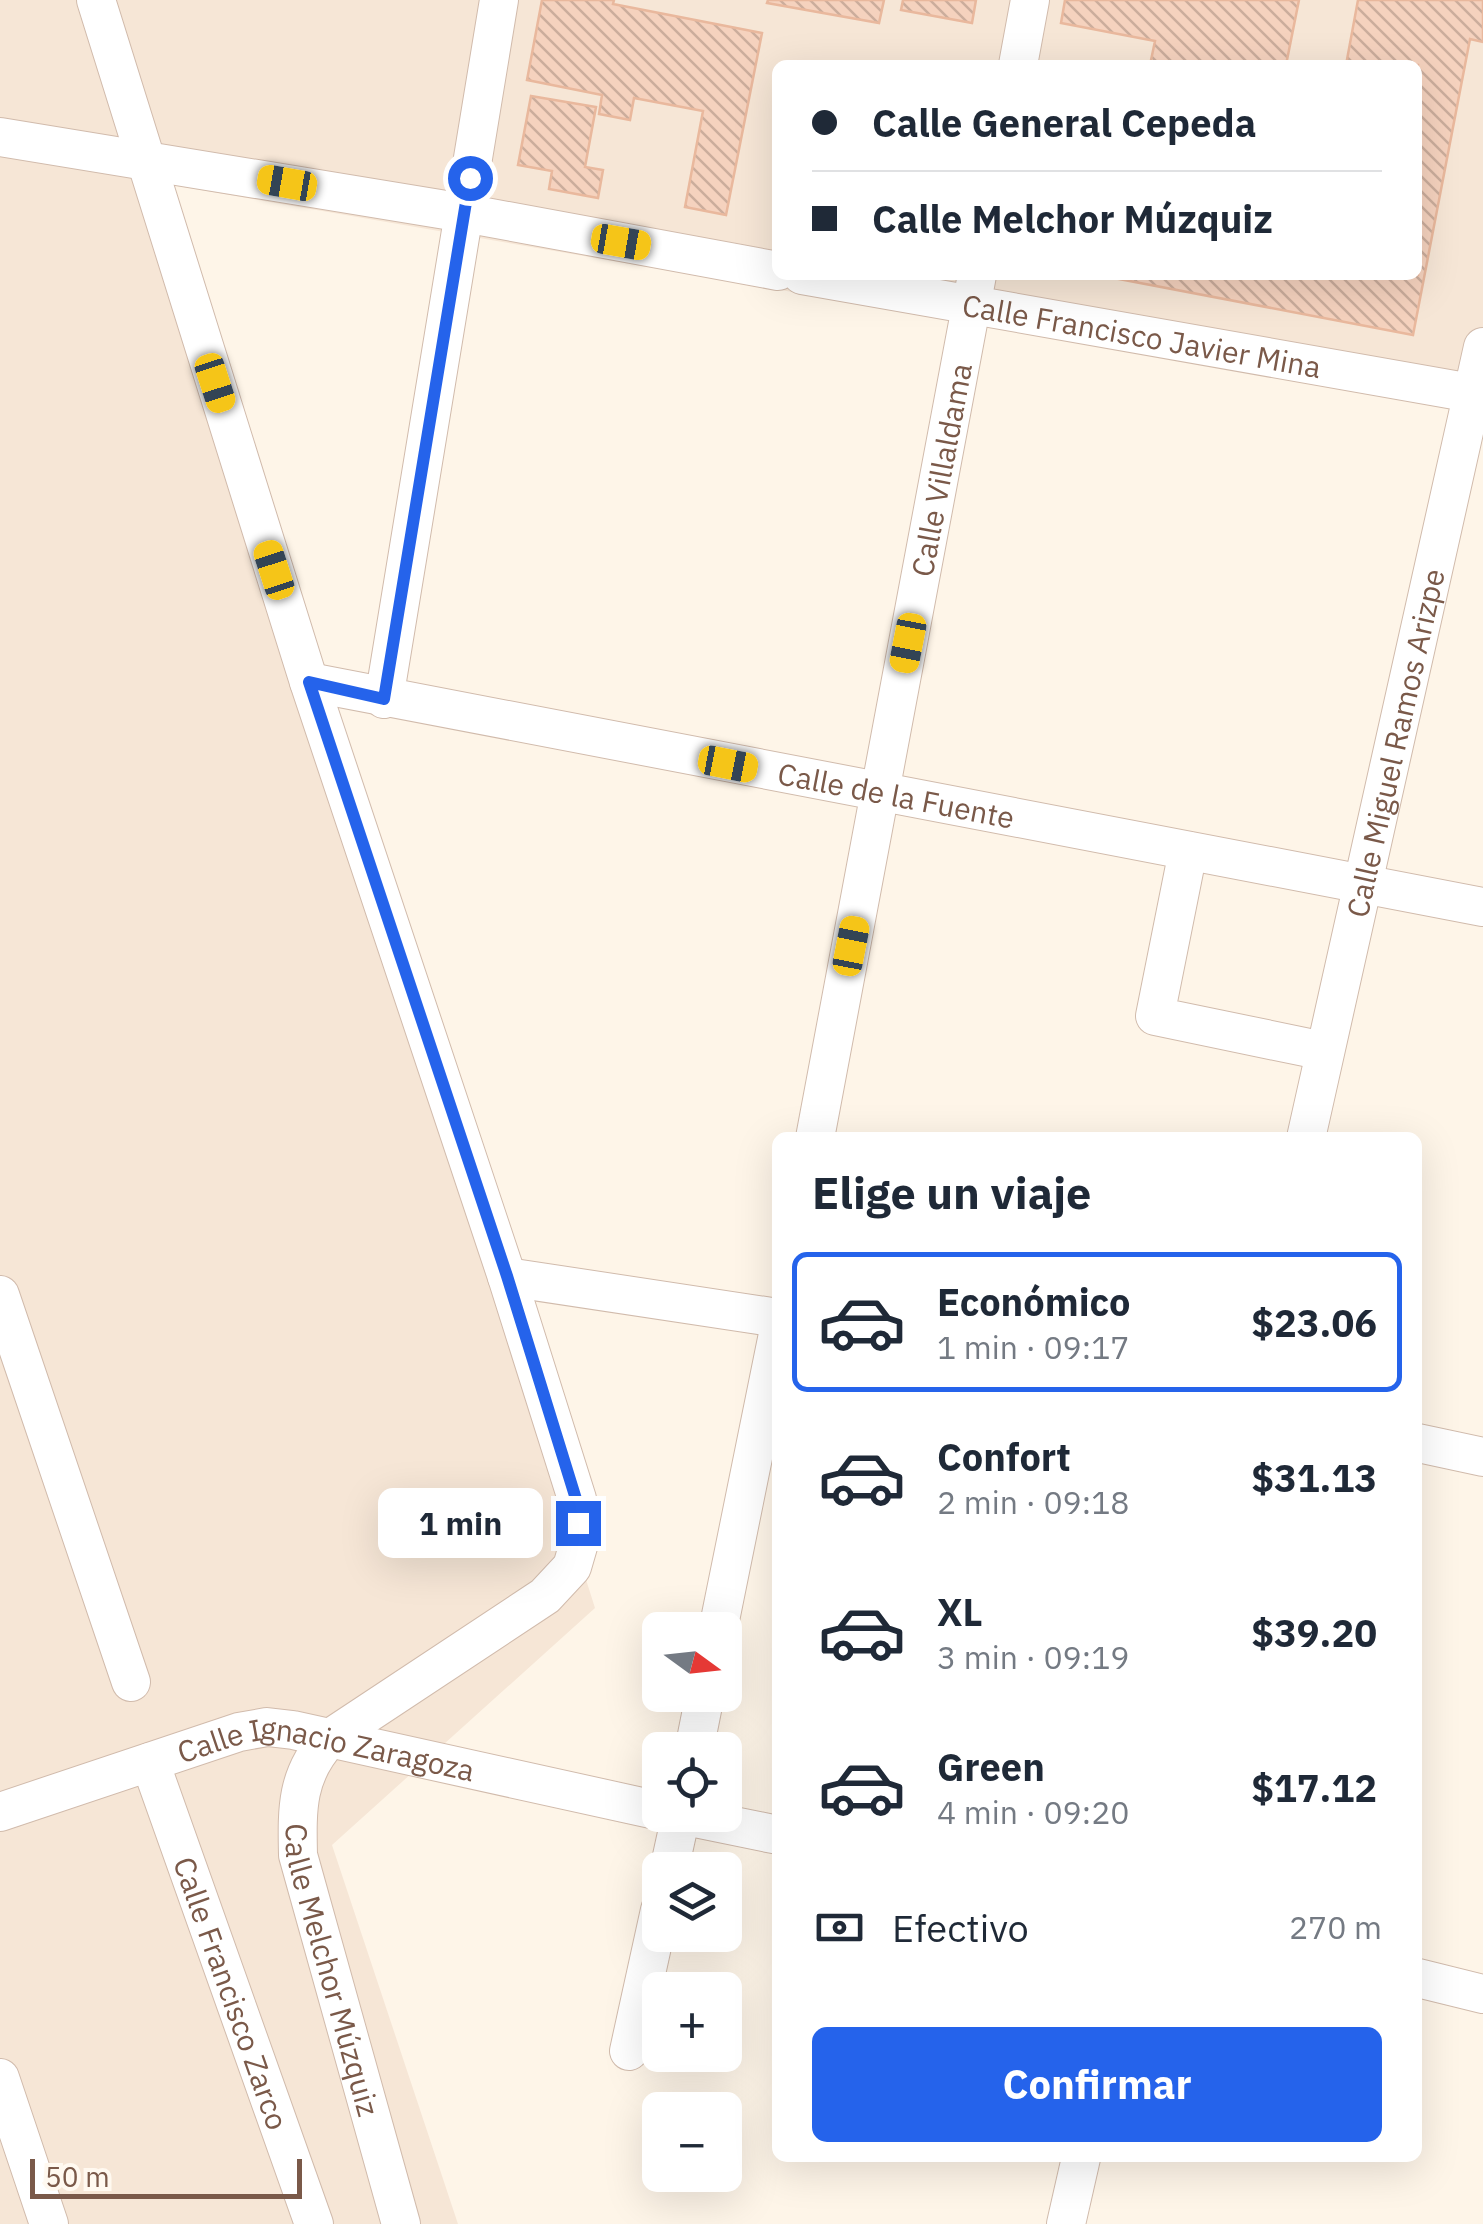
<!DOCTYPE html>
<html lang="es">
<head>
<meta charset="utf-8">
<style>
	body { margin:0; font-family:"IBM Plex Sans",sans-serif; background:#f6f6f7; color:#1f2937; height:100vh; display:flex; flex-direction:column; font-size:38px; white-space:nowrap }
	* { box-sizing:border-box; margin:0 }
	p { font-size:32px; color:#747a83 }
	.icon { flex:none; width:55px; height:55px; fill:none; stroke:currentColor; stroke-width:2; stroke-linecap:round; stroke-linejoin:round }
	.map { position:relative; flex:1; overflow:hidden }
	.details { position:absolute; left:772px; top:1132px; width:650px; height:1030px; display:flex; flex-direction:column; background:#fff; border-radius:15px; box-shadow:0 10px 40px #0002 }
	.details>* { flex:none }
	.banner { position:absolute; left:772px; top:60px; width:650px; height:220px; border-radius:15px; box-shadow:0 10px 40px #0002; display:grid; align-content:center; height:220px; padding:0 40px; background:#fff }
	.needle { width:65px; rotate:105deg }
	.buttons { position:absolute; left:642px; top:1612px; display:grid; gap:20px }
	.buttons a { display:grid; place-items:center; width:100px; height:100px; border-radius:15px; background:#fff; box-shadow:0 10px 40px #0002; font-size:50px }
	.scale { position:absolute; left:30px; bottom:25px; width:272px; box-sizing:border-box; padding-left:10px; border:5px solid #7a5949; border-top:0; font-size:28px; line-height:35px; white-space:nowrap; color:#7a5949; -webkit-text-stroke:8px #fff9f0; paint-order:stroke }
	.end { position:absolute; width:45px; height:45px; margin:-22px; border:12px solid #2563eb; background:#fff; box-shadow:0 0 0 5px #fff }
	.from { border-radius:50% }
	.bubble { position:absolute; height:70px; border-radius:15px; background:#fff; box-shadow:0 10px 40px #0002; font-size:32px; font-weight:700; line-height:70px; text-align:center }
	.car { position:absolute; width:30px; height:60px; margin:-30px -15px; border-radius:12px; box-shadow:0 0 8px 2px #0007; background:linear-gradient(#f5c518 24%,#345 0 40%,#f5c518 0 76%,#345 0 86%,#f5c518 0) }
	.banner b { display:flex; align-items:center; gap:35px; height:95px; font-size:38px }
	.banner b+b { border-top:2px solid #e0e1e3 }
	.banner i { width:25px; height:25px; background:#1f2937 }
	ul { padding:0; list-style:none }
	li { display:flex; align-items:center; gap:30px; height:140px; margin:0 20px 15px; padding:0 20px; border:5px solid transparent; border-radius:15px }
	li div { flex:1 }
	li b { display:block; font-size:38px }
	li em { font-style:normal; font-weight:700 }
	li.active { border-color:#2563eb }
	li>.icon { width:90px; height:90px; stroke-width:1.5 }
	h2 { padding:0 40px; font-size:45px; line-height:120px }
	.pay { display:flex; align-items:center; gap:25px; height:110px; padding:0 40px; font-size:38px }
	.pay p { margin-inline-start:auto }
	.button { display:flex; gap:20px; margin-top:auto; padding:20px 40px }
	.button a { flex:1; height:115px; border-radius:15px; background:#2563eb; color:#fff; font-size:40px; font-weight:700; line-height:115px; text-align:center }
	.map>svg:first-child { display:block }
	.residential { fill:#f6e6d6; fill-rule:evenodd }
	.building { fill:url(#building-back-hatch); stroke:#e9b89d; stroke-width:2.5 }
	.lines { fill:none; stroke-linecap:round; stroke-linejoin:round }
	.minor-casing { stroke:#d1bbac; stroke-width:40 }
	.minor { stroke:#fff; stroke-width:38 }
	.route { stroke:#2563eb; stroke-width:12 }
	.labels { text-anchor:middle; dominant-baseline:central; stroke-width:8; stroke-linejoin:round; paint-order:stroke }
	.street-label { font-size:30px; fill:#7a5949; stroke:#fff9f0 }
</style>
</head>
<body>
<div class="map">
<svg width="1483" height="2224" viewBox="0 0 1483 2224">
	<defs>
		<pattern id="building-back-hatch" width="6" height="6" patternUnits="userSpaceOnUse" patternTransform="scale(2.5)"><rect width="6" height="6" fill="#f5d2be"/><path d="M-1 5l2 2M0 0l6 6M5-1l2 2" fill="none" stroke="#cbad9c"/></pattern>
	</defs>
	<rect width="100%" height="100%" fill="#fef5e8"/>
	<path class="residential" d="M0,0h1483v411l-1340,-231 452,1428 -263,237 126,379h-458zM778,65h640v210h-640z"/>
	<path class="building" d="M542,0h72l-1,4 149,29 -36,182 -41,-8 18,-96 -69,-13 -4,22 -31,-6 3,-19 -75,-15z
		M768,0h116l-5,23 -112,-20z
		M903,0h73l-4,23 -71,-13z
		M1065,0h234l-13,65h-136l5,-24 -94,-18z
		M1358,0h125v42l-13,-3 -57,296 -315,-60h320v-210h-72z
		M531,96l65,11 -11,60 18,3 -5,28 -49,-9 3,-18 -34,-6z"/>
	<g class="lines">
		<defs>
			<g id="minor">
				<path id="s1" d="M96,0l213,682 198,595 70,222 2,44 -7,24 -27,29 -216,143c-33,36 -32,70 -31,116l103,369"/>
				<path d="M1018,65l12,-65"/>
				<path d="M0,137l464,76 314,58"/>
				<path id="s2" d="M802,275l681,120"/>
				<path id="s3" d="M309,682l1174,225"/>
				<path d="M384,699l115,-699"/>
				<path d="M1188,851l-33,165 169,35"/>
				<path id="s4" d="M815,1138l162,-863"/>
				<path id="s5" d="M1306,1138l177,-791"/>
				<path d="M507,1277l271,41"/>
				<path d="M0,1295l131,387"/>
				<path d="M1418,1443l65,14"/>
				<path d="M718,1630l60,-296"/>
				<path d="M694,1750l11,-55"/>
				<path id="s6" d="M150,1762l164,462"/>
				<path id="s7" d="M0,1812l239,-80 28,-5 26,3 367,81"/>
				<path d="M680,1815l98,20"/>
				<path d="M669,1870l12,-55"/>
				<path d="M1418,1978l65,16"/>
				<path d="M629,2051l31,-141"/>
				<path d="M0,2078l49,146"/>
				<path d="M1066,2224l15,-66"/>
			</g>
		</defs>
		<use href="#minor" class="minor-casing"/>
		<use href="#minor" class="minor"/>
	</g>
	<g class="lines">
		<path class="route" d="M470,178l-86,521 -75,-17 198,594 69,223 2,24"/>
	</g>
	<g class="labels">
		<g class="street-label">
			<text stroke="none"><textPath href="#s2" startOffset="345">Calle Francisco Javier Mina</textPath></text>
			<text stroke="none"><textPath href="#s4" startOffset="680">Calle Villaldama</textPath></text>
			<text stroke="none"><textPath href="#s5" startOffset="405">Calle Miguel Ramos Arizpe</textPath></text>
			<text stroke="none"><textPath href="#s3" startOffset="598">Calle de la Fuente</textPath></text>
			<text stroke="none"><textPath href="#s7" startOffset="340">Calle Ignacio Zaragoza</textPath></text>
			<text stroke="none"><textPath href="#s1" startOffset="2185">Calle Melchor Múzquiz</textPath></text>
			<text stroke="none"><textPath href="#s6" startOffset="245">Calle Francisco Zarco</textPath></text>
		</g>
	</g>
</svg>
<div class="buttons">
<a><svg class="needle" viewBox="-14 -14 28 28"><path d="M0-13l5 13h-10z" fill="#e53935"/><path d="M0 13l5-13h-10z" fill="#747a83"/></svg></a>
<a><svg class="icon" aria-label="locate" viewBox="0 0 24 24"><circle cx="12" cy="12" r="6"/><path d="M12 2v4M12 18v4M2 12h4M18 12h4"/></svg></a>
<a><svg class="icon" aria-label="layers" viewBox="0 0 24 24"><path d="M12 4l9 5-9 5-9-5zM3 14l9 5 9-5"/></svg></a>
<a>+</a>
<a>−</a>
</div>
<div class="scale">50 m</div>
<i class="end from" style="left:470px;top:178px"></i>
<i class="end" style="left:578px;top:1523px"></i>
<div class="bubble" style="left:378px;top:1488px;width:165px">1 min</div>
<i class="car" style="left:287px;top:183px;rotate:280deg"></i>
<i class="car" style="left:621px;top:242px;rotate:100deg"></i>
<i class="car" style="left:215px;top:383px;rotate:162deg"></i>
<i class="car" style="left:274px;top:570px;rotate:342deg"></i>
<i class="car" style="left:908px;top:643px;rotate:191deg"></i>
<i class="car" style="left:728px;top:764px;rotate:101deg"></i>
<i class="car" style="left:851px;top:946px;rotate:11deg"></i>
<div class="banner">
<b><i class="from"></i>Calle General Cepeda</b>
<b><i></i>Calle Melchor Múzquiz</b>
</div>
<section class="details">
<h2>Elige un viaje</h2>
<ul>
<li class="active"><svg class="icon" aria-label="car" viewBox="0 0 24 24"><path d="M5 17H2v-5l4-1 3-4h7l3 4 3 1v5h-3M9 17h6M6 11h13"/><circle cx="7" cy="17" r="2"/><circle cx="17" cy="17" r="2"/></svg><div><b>Económico</b><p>1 min · 09:17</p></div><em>$23.06</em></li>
<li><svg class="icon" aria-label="car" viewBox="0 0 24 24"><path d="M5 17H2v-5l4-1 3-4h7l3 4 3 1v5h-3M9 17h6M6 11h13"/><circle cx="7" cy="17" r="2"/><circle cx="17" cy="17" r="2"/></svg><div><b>Confort</b><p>2 min · 09:18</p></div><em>$31.13</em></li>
<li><svg class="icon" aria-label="car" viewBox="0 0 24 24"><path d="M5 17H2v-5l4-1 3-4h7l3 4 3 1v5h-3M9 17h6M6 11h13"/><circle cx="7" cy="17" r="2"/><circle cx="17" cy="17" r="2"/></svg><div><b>XL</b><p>3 min · 09:19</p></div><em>$39.20</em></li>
<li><svg class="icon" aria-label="car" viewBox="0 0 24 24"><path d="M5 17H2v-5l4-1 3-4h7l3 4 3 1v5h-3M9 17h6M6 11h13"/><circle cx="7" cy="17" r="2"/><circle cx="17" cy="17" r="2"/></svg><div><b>Green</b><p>4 min · 09:20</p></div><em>$17.12</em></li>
</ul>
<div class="pay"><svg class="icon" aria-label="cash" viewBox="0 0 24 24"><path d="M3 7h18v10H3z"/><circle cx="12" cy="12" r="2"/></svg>Efectivo<p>270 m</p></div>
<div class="button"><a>Confirmar</a></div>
</section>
</div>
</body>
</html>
